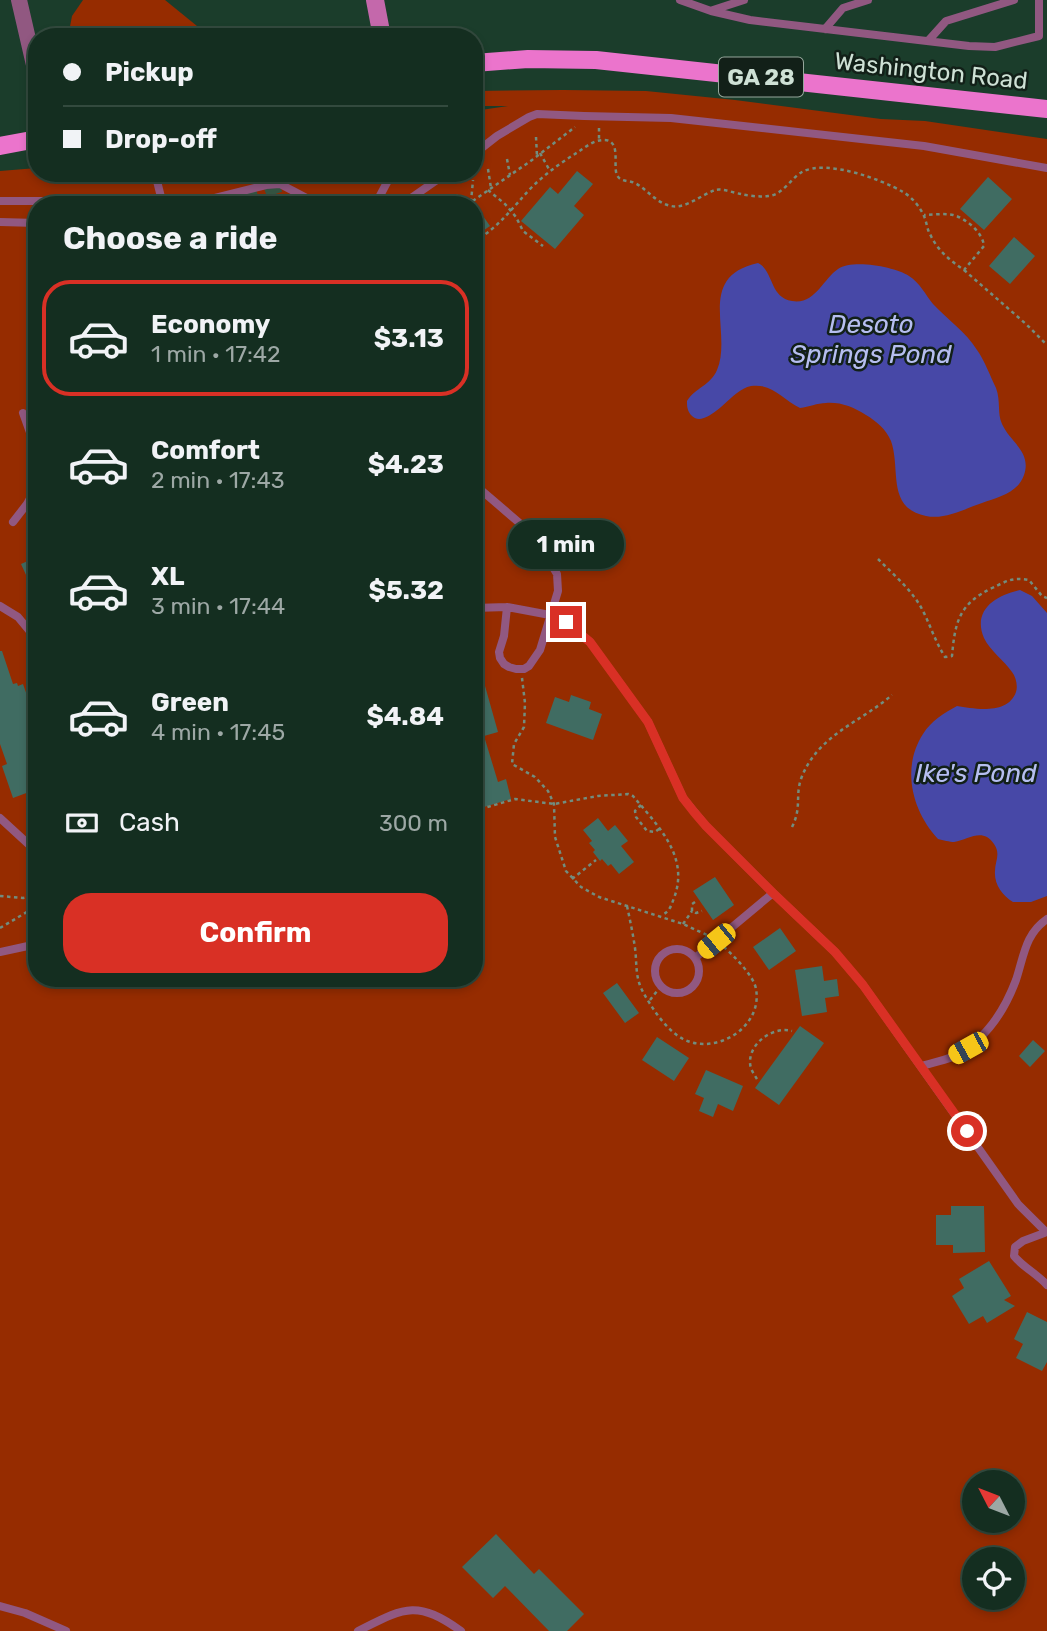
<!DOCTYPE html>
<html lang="en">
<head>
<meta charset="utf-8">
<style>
	body { margin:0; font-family:Rubik,sans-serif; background:#1d3629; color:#f1f3f6; height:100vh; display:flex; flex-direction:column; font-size:26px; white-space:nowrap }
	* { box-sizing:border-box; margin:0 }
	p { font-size:23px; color:#9da8a5 }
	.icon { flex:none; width:38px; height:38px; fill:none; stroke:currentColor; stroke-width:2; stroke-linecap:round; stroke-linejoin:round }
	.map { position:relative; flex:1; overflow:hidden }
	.sheet { position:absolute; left:28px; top:196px; width:455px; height:791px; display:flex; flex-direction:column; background:#142e20; border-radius:28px; box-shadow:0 4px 10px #0003,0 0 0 2px #334a3e }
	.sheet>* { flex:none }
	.hud { position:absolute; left:28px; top:28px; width:455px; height:154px; border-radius:28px; box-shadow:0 4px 10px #0003,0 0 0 2px #334a3e; display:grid; align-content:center; height:154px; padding:0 35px; background:#142e20 }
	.needle { width:46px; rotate:312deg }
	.controls { position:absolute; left:962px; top:1470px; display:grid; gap:14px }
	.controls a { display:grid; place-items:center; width:63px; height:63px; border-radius:50%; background:#142e20; box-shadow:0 4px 10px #0003,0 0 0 2px #334a3e; font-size:35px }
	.end { position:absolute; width:32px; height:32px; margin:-16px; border:9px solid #d93025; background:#fff; box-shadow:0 0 0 4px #fff }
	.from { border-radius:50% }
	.bubble { position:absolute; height:49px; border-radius:24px; background:#142e20; box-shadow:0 4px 10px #0003,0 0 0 2px #334a3e; font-size:23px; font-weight:700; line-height:49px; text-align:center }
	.car { position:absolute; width:21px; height:42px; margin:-21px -10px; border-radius:9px; box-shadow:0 0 5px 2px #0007; background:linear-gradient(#f5c518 24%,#345 0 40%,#f5c518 0 76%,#345 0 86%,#f5c518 0) }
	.hud b { display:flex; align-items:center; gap:24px; height:66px; font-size:26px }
	.hud b+b { border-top:2px solid #334a3e }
	.hud i { width:18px; height:18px; background:#f1f3f6 }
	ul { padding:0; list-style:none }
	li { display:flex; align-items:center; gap:21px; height:116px; margin:0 14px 10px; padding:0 21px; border:4px solid transparent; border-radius:28px }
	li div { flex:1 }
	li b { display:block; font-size:26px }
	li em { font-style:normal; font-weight:700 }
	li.on { border-color:#d93025 }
	li>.icon { width:63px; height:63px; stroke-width:1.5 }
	h2 { padding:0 35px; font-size:32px; line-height:84px }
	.pay { display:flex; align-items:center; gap:18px; height:77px; padding:0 35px; font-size:26px }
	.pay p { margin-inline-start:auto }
	.cta { display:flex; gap:14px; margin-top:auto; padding:14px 35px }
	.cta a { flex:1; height:80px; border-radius:28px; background:#d93025; color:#fff; font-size:28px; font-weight:700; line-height:80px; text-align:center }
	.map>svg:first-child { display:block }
	.green { fill:#962c00; fill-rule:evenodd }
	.water { fill:#4748a7 }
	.building { fill:#406c62 }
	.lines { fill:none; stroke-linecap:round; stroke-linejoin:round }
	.street-tunnel { stroke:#365644; stroke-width:16; stroke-dasharray:16 8; stroke-linecap:butt }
	.path { stroke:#728d7e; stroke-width:2.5; stroke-dasharray:3.5 3.5; stroke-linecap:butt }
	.lane { stroke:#915881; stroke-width:8 }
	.street { stroke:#915881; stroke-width:16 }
	.secondary { stroke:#c468ab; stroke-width:18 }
	.primary { stroke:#eb74cc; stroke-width:18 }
	.route { stroke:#d93025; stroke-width:9 }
	.labels { text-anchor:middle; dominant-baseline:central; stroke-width:5; stroke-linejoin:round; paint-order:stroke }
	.shield { fill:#122018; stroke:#96a79c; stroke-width:2 }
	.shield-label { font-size:23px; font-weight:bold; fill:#cee1d5 }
	.street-label { font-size:24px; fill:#cee1d5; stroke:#122018 }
	.water-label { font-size:26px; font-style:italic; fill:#b6bef0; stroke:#122018 }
</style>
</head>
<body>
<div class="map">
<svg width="1047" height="1631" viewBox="0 0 1047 1631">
	<rect width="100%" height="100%" fill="#1b3d2b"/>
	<path class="green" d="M83,0h82l32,26 16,11h-145l4,-21z
		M563,90l83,1 89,9 146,19 44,2 122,18v1492h-1047v-1460l37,-3v5h437v-62l34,-5h-34v-15zM37,205h437v773h-437zM975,1482h38v39h-38zM975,1559h38v39h-38z"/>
	<path class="water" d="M758,263c16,8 11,34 34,38 23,4 31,-22 46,-32 15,-10 57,-2 71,7 11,7 16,18 24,28 14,15 33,28 44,46 8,11 13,26 19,38 5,14 1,25 6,36 8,18 30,28 22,51 -6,18 -26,22 -42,28 -18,6 -37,17 -56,13 -40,-8 -25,-47 -35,-75 -5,-12 -15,-20 -25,-26 -13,-8 -25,-13 -40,-12 -9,0 -17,4 -26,5 -17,-8 -27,-25 -49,-22 -5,1 -10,4 -14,7 -10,7 -33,35 -45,23 -5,-5 -5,-10 -5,-15 8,-13 24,-16 30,-31 16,-38 -22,-93 41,-107z
		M1020,590l12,6 15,17v283l-16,6h-18c-11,-7 -19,-18 -18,-31 0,-10 6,-17 -1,-27 -12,-17 -25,-4 -40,-2 -4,0 -11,-2 -16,-3 -26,-28 -37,-71 -15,-105 8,-13 21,-21 34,-28 18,3 51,9 59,-14 2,-6 0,-15 -4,-20 -8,-12 -22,-21 -28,-34 -12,-28 12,-43 36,-48z"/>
	<path class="building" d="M577,171l16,13 -19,22 10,9 -29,34 -34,-28 29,-34 8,7z
		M988,177l24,22 -28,31 -24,-21z
		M474,203l16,23 -16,11z
		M1014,237l21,19 -25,28 -21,-18z
		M37,557v42l-16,-35z
		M0,651h2l11,33 4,-1 1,3 5,-2 7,20 7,-3v88l-24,9 -11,-32 5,-2 -7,-20z
		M474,661h4l20,71 -14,4 14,46 8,-3 5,20 -37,11z
		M571,695l20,7 -2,7 13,5 -9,26 -47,-17 9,-26 14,5z
		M598,818l10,13 7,-6 13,16 -7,5 13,16 -15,12 -8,-10 -3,2 -6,-7 -2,2 -7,-9 2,-2 -6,-7 3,-2 -9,-11z
		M715,877l19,28 -21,15 -20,-29z
		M780,928l16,23 -27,19 -16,-23z
		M822,966l2,15 13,-2 2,17 -14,2 2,14 -25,4 -7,-46z
		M617,983l22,30 -14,10 -22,-30z
		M800,1026l24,17 -45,62 -24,-17z
		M657,1037l32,21 -15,23 -32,-21z
		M1033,1040l12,11 -15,16 -11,-11z
		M706,1070l37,16 -10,25 -15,-7 -5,13 -14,-6 5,-13 -9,-4z
		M951,1206h33l1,46 -32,1v-8h-17v-30h15z
		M989,1261l22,35 -7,4 11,6 -28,17 -4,-7 -14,8 -17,-28 12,-8 -5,-9z
		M1027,1312l20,10v40l-5,9 -26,-13 7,-14 -9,-5z
		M496,1534l38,40 5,-5 45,45 -17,17h-18l-44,-45 -12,12 -31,-31z"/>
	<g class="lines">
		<path class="street-tunnel" d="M219,205l61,-21"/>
		<path class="path" d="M599,128v13
			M536,137l1,19
			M540,153l10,18
			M507,159l3,16
			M488,169l3,19
			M488,190l17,14 11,13 7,14 20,15
			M471,202l2,-22
			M456,205l1,-13
			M467,205l65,-45 43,-33
			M474,242c26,-16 38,-34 58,-55 13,-13 30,-25 46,-35 6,-4 12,-9 19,-11 27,-7 15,24 20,34 3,7 11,5 18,8 13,7 21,20 36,23 15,3 30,-11 44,-16 7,-2 19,3 26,4 8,2 18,3 27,2 15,-1 22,-17 34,-24 24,-13 79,7 101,20 9,5 17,15 21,24 3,7 3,14 7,20 7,15 20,25 33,34l20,-24c-1,-13 -18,-28 -31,-31 -10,-2 -20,0 -29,0
			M964,270l62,54 21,21
			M878,559c16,16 35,32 45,52 8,16 12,30 22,46l7,-1c3,-34 7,-52 40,-68 15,-7 20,-11 37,-8l13,16 5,2
			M474,639l5,-20
			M522,678l3,25 -1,24 -10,17 -2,20 23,13 13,14 6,13 1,33 11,34 15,16 18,10 84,27 24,11
			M641,805l-6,6 1,6 11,14 8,1 4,-3
			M474,811l41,-12 39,5 44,-8 30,-2 5,2c24,29 57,60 41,102 -3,8 -4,13 -12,17
			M792,827c10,-20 3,-30 9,-48 16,-44 60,-57 91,-84
			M572,879l24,-19
			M0,896l23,2 14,-3
			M695,902l-3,2v7l4,2 6,-2
			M627,906c3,14 6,28 8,42 2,15 0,28 7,42 9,17 24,40 41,49 33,17 80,-12 73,-50 -2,-13 -22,-33 -32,-42
			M683,924l9,-13
			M0,928l37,-22
			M650,1000l11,-14
			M757,1079c-3,-5 -7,-10 -7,-17 0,-20 24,-36 42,-31"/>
		<path class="lane" d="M680,0l31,11 39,9 219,26 26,1 44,-11v-36
			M713,10l31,-10
			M825,29l18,-21 25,-8
			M928,41l18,-20 68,-21
			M474,154l23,-18 32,-19 8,-3 47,2 87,2 253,28 123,22
			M155,173l8,32
			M0,201h47
			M187,205l79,-20 14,-1 40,21
			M375,205l17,-32
			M401,205l46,-32
			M0,222l37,1
			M23,413l14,39
			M474,484l49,42 14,15 20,33 1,17 -18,59 -11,16 -5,3h-8l-7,-2 -5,-3 -4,-6 -1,-6 5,-16 3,-29
			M13,522l14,-18 10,-19
			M0,606l18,11 19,23
			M474,608l33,-1 43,8 16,8 24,19 58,80 35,76 23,28 67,67 62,59 28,33 155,219 28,28
			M0,818l37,34
			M655 971a22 22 0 1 1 44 0a22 22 0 1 1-44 0Z
			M0,952l37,-8
			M695,958l78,-65
			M921,1066c10,-3 21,-5 31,-9 32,-15 52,-45 64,-77 8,-24 9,-46 31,-61
			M1047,1232l-24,9 -8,6 -1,9c9,11 23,18 33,29
			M0,1606l25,7 41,18
			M358,1631c46,-23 58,-32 103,0"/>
		<path class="street" d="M19,0l18,78"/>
		<path class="secondary" d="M375,0l7,37"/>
		<path class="primary" d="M474,63l54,-4 68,1 451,49
			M0,146l37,-7"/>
	</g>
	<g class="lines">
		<path class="route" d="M566,622l24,20 58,80 35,76 11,14 12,14 67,67 62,59 28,33 104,146"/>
	</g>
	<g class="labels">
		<rect class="shield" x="719" y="57.5" width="84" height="39" rx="5"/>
		<g class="shield-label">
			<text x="761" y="77">GA 28</text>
		</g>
		<g class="street-label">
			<text transform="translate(931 71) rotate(6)">Washington Road</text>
		</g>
		<g class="water-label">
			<text x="871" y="324">Desoto<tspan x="871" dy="30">Springs Pond</tspan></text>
			<text x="976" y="773">Ike's Pond</text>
		</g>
	</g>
</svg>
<div class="controls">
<a><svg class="needle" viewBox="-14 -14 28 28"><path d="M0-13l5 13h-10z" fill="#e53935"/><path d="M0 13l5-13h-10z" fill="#9da8a5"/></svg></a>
<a><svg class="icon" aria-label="locate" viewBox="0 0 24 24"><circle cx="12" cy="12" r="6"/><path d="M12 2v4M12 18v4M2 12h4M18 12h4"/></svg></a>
</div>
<i class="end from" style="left:967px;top:1131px"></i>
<i class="end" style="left:566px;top:622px"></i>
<div class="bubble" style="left:508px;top:520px;width:116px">1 min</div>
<i class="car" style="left:716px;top:941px;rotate:231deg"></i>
<i class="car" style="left:968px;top:1048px;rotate:241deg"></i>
<div class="hud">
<b><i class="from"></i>Pickup</b>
<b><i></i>Drop-off</b>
</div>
<section class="sheet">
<h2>Choose a ride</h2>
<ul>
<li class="on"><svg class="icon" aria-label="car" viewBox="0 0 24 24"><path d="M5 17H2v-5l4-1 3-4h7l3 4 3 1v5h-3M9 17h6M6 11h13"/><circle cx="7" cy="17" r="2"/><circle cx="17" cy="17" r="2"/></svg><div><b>Economy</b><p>1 min · 17:42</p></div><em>$3.13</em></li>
<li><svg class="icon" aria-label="car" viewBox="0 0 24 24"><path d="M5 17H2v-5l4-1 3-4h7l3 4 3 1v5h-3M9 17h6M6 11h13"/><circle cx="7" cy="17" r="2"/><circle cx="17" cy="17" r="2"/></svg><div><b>Comfort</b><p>2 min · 17:43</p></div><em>$4.23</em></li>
<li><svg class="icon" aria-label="car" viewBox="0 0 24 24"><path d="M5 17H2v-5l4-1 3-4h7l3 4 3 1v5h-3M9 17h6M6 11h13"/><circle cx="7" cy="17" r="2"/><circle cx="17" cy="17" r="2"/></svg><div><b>XL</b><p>3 min · 17:44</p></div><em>$5.32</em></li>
<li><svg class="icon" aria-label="car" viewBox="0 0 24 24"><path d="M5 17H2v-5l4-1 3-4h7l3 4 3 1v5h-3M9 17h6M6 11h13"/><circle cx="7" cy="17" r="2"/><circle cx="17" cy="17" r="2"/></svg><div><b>Green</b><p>4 min · 17:45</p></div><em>$4.84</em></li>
</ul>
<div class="pay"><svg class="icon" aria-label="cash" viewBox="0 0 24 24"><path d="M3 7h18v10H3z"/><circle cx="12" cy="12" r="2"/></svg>Cash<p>300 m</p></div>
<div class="cta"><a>Confirm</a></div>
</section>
</div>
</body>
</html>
